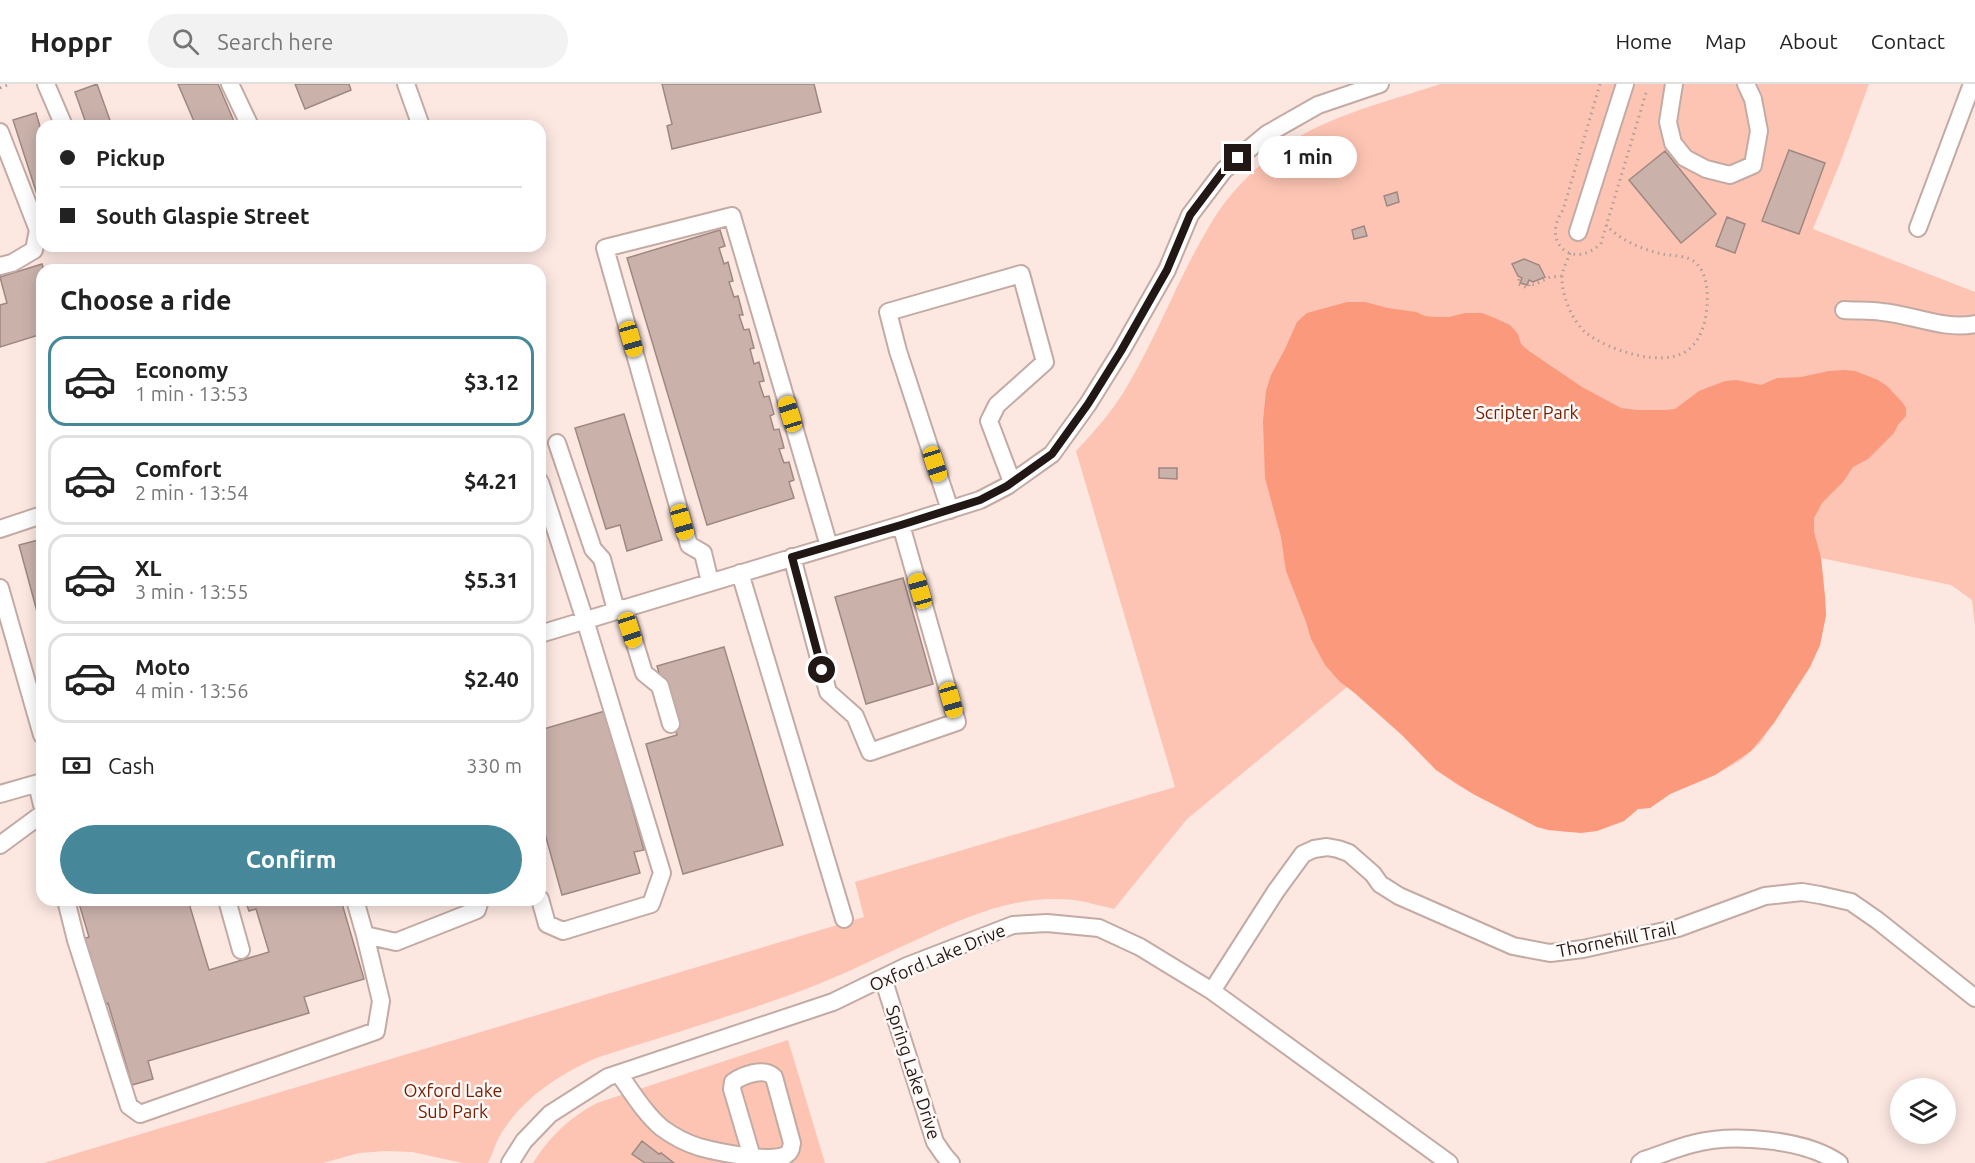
<!DOCTYPE html>
<html lang="en">
<head>
<meta charset="utf-8">
<style>
	body { margin:0; font-family:Ubuntu,sans-serif; background:#f2f2f2; color:#222; height:100vh; display:flex; flex-direction:column; font-size:22px; white-space:nowrap }
	* { box-sizing:border-box; margin:0 }
	p { font-size:20px; color:#767676 }
	.icon { flex:none; width:33px; height:33px; fill:none; stroke:currentColor; stroke-width:2; stroke-linecap:round; stroke-linejoin:round }
	.map { position:relative; flex:1; overflow:hidden }
	.panel { position:absolute; left:36px; top:180px; width:510px; height:642px; display:flex; flex-direction:column; background:#fff; border-radius:18px; box-shadow:0 3px 15px #0003 }
	.panel>* { flex:none }
	.hud { position:absolute; left:36px; top:36px; width:510px; height:132px; border-radius:18px; box-shadow:0 3px 15px #0003; display:grid; align-content:center; height:132px; padding:0 24px; background:#fff }
	.controls { position:absolute; left:1890px; top:994px; display:grid; gap:12px }
	.controls a { display:grid; place-items:center; width:66px; height:66px; border-radius:50%; background:#fff; box-shadow:0 3px 15px #0003; font-size:30px }
	.end { position:absolute; width:27px; height:27px; margin:-14px; border:8px solid #211816; background:#fff; box-shadow:0 0 0 3px #fff }
	.from { border-radius:50% }
	.bubble { position:absolute; height:42px; border-radius:21px; background:#fff; box-shadow:0 3px 15px #0003; font-size:20px; font-weight:600; line-height:42px; text-align:center }
	.car { position:absolute; width:18px; height:36px; margin:-18px -9px; border-radius:8px; box-shadow:0 0 4px 2px #0007; background:linear-gradient(#f5c518 24%,#345 0 40%,#f5c518 0 76%,#345 0 86%,#f5c518 0) }
	.hud b { display:flex; align-items:center; gap:21px; height:57px; font-size:22px }
	.hud b+b { border-top:2px solid #e0e0e0 }
	.hud i { width:15px; height:15px; background:#222 }
	ul { padding:0; list-style:none }
	li { display:flex; align-items:center; gap:18px; height:90px; margin:0 12px 9px; padding:0 12px; border:3px solid #e0e0e0; border-radius:18px }
	li div { flex:1 }
	li b { display:block; font-size:22px }
	li em { font-style:normal; font-weight:600 }
	li.current { border-color:#468899 }
	li>.icon { width:54px; height:54px; stroke-width:1.5 }
	h2 { padding:0 24px; font-size:27px; line-height:72px }
	.pay { display:flex; align-items:center; gap:15px; height:66px; padding:0 24px; font-size:22px }
	.pay p { margin-inline-start:auto }
	.button { display:flex; gap:12px; margin-top:auto; padding:12px 24px }
	.button a { flex:1; height:69px; border-radius:36px; background:#468899; color:#fff; font-size:24px; font-weight:600; line-height:69px; text-align:center }
	header { display:flex; align-items:center; gap:36px; box-sizing:border-box; height:84px; padding:0 30px; background:#fff; border-bottom:2px solid #e0e0e0 }
	header strong { font-size:28px }
	nav { display:flex; gap:33px; margin-inline-start:auto; font-size:21px }
	.search { width:420px; height:54px; background:#f2f2f2; display:flex; align-items:center; gap:15px; box-sizing:border-box; padding:0 21px; border-radius:33px; color:#767676; font-size:22px }
	.map>svg:first-child { display:block }
	.green { fill:#fdc4b3 }
	.water { fill:#fb997c }
	.building { fill:#cab2ab; stroke:#9e8881; stroke-width:1.5 }
	.lines { fill:none; stroke-linecap:round; stroke-linejoin:round }
	.minor-casing { stroke:#c3aba4; stroke-width:20 }
	.path { stroke:#af9e99; stroke-width:3; stroke-dasharray:1.5 4.5; stroke-linecap:butt }
	.minor { stroke:#fff; stroke-width:16 }
	.route { stroke:#211816; stroke-width:8 }
	.labels { text-anchor:middle; dominant-baseline:central; stroke-width:5; stroke-linejoin:round; paint-order:stroke }
	.park-label { font-size:18px; fill:#731e00; stroke:#fef8f7 }
	.street-label { font-size:18px; fill:#211816; stroke:#fef8f7 }
</style>
</head>
<body>
<header>
<strong>Hoppr</strong>
<div class="search"><svg class="icon" aria-label="search" viewBox="0 0 24 24"><circle cx="10" cy="10" r="6"/><path d="M15 15l6 6"/></svg>Search here</div>
<nav><a>Home</a><a>Map</a><a>About</a><a>Contact</a></nav>
</header>
<div class="map">
<svg width="1975" height="1079" viewBox="0 0 1975 1079">
	<rect width="100%" height="100%" fill="#fce7e1"/>
	<path class="green" d="M1440,0h429l-29,79 -27,66 162,63v333l-3,-25 -21,-15 -130,-27 5,57 -6,30 -10,22 -50,76 -19,17 -26,15 -45,19 -20,14 -12,1 -14,12 -27,10 -31,1 -29,-5 -78,-41 -23,-16 -34,-35 -55,-48 -160,132 -73,90c-13,-3 -26,-7 -40,-9 -59,-6 -108,17 -160,41 -36,16 -71,34 -108,48 -68,25 -138,46 -207,68 -40,17 -78,42 -100,80 -4,8 -7,18 -11,26h-25l-51,-11 -27,-1 -26,2 -36,10h-279l820,-246 -9,-35 320,-95 -99,-336c20,-21 39,-43 53,-68 30,-51 50,-107 81,-158 17,-30 46,-59 74,-79 45,-31 106,-45 156,-62z
		M788,956l37,123h-292c16,-26 37,-46 64,-60z"/>
	<path class="water" d="M1347,218h18l23,6 28,4 9,4 9,1h15l16,-4h17l15,6 13,6 8,9 3,10 8,7 53,36 39,21 16,2h28l10,-1 24,-18 26,-10 11,-1 25,5 16,-7 24,-1 28,-6 16,-1 10,1 23,9 9,6 15,16 4,6v8l-8,9 -4,8 -26,26 -15,8 -10,15 -21,21 -8,15v14l7,26 4,38 1,19 -6,30 -10,22 -36,56 -23,28 -36,24 -45,19 -20,14 -12,1 -14,12 -27,10 -16,2 -33,-3 -11,-3 -64,-33 -37,-24 -34,-35 -47,-42 -15,-11 -15,-17 -14,-26 -5,-17 -20,-51 -5,-34 -16,-59 -2,-57 3,-30 5,-16 14,-26 12,-27 10,-9z"/>
	<path class="building" d="M97,0l15,42h-25l-12,-34z
		M178,0h40l18,42h-40z
		M295,0h54l2,6 -46,19z
		M662,0h152l7,28 -149,37 -5,-23 5,-2z
		M36,29l6,20v77l-29,-90z
		M1789,66l36,13 -26,71 -37,-13z
		M1665,67l51,63 -35,29 -52,-63z
		M1397,108l2,10 -12,4 -3,-10z
		M1727,133l18,7 -10,29 -19,-7z
		M1364,142l3,10 -13,3 -2,-9z
		M720,146l5,16 -6,2 5,16 4,-2 5,19 -4,1 5,15 4,-1 5,19h-4l5,15 5,-1 5,19 -4,1 4,15 5,-2 5,19 -5,1 5,15 5,-1 5,18 -4,2 4,14 5,-1 5,19 -5,1 5,14 5,-1 5,18 -5,2 5,16 -87,27 -80,-267z
		M1524,175l15,6 6,12 -12,5 -4,-2 -2,5 -7,-2 2,-5 -4,-2 -6,-12z
		M42,180l2,6h-2v64l-42,13v-42l7,-2 -7,-26z
		M624,330l38,126 -35,11 -7,-26 -14,4 -31,-101z
		M1159,384h18v11l-18,-1z
		M42,455v91l-23,-85z
		M903,494l30,106 -67,20 -31,-107z
		M724,563l59,198 -100,29 -37,-130 31,-9 -20,-69z
		M605,627l39,139 -10,2 6,21 -78,22 -22,-79v-86z
		M78,816h110l21,70 60,-18 -13,-43 -7,2 -4,-11h96l23,79 -60,18 5,16 -161,48 5,18 -21,6 -24,-82 -8,3 -20,-66 9,-3z
		M642,1057l17,13 2,-1 13,10h-29l-13,-9z"/>
	<g class="lines">
		<defs>
			<path id="minor" d="M46,0l18,42
				M230,0l20,42
				M406,0l15,42
				M1674,0l-6,38 5,21 12,15 21,11 24,6 23,-10 6,-34 -6,-32 -7,-15
				M0,48l38,98 -4,20 -22,13 -12,3
				M1918,144l54,-144
				M1578,148l47,-148
				M1844,226c13,1 26,0 38,2 32,3 61,18 93,12
				M557,359l36,106 9,10 14,51
				M540,398l45,138 77,253 -11,31 -88,27 -16,-7 -7,-25
				M950,426l-52,-159 -10,-39 133,-38 24,88 -48,43 -8,16 23,61
				M0,445l42,-14
				M792,473l36,135 27,24 15,36 87,-30 -56,-197
				M740,489l104,346
				M710,498l-7,-29 -14,-8 -84,-297 127,-32 97,330
				M0,504l42,147
				M624,524l20,65 16,13 11,38
				M540,550l361,-109 79,-25 27,-14 45,-32 36,-50 33,-53 46,-81 23,-55 34,-45 43,-36 51,-29 62,-21
				M37,700l5,21
				M0,710l42,-12
				M0,761l42,-31
				M66,816l10,40 53,166 11,8 236,-83 5,-30 -16,-66
				M227,816l14,50
				M355,816l10,35 31,7 81,-32 3,-10
				M883,894l52,164 9,13 7,8
				M1212,907l64,-100 27,-37 11,-5 13,-2 11,2 11,4 24,21 7,10 19,12 114,50 37,7 33,-4 95,-21 87,-32 37,-4 18,3 31,7 26,18 98,78
				M619,990c13,18 26,40 43,54 11,8 24,15 37,19 18,5 71,16 87,8 5,-3 5,-7 6,-12l-18,-66c-10,-10 -31,-2 -41,5l-1,7 20,68
				M510,1079l14,-22 26,-27 58,-37 225,-75 74,-36 106,-41 34,-2 52,5 41,19 72,44 237,172
				M1640,1079l4,-3c16,-5 32,-12 48,-16 40,-11 113,-5 147,19"/>
		</defs>
		<use href="#minor" class="minor-casing"/>
		<path class="path" d="M1600,0l-37,126c-23,33 11,61 38,33l45,-150
			M0,4l10,-4
			M1570,169c-3,8 -8,17 -8,26 0,17 10,41 23,53 22,18 78,37 103,18 13,-10 18,-28 19,-44 1,-15 0,-32 -11,-43 -8,-8 -24,-7 -34,-9 -21,-5 -42,-14 -56,-29
			M1519,195l-1,5 10,4 2,-5 4,2 16,-8 12,-1"/>
		<use href="#minor" class="minor"/>
	</g>
	<g class="lines">
		<path class="route" d="M822,586l-30,-113 109,-32 79,-25 27,-14 45,-32 36,-50 33,-53 46,-81 23,-55 34,-45 14,-12"/>
	</g>
	<g class="labels">
		<g class="park-label">
			<text x="1527" y="328">Scripter Park</text>
			<text x="453" y="1006">Oxford Lake<tspan x="453" dy="21">Sub Park</tspan></text>
		</g>
		<g class="street-label">
			<text transform="translate(1616 855) rotate(-11)">Thornehill Trail</text>
			<text transform="translate(937 873) rotate(-23)">Oxford Lake Drive</text>
			<text transform="translate(914 988) rotate(72)">Spring Lake Drive</text>
		</g>
	</g>
</svg>
<div class="controls">
<a><svg class="icon" aria-label="layers" viewBox="0 0 24 24"><path d="M12 4l9 5-9 5-9-5zM3 14l9 5 9-5"/></svg></a>
</div>
<i class="end from" style="left:822px;top:586px"></i>
<i class="end" style="left:1238px;top:74px"></i>
<div class="bubble" style="left:1258px;top:52px;width:99px">1 min</div>
<i class="car" style="left:631px;top:255px;rotate:164deg"></i>
<i class="car" style="left:790px;top:330px;rotate:343deg"></i>
<i class="car" style="left:935px;top:380px;rotate:162deg"></i>
<i class="car" style="left:682px;top:438px;rotate:164deg"></i>
<i class="car" style="left:920px;top:507px;rotate:344deg"></i>
<i class="car" style="left:630px;top:546px;rotate:162deg"></i>
<i class="car" style="left:951px;top:616px;rotate:164deg"></i>
<div class="hud">
<b><i class="from"></i>Pickup</b>
<b><i></i>South Glaspie Street</b>
</div>
<section class="panel">
<h2>Choose a ride</h2>
<ul>
<li class="current"><svg class="icon" aria-label="car" viewBox="0 0 24 24"><path d="M5 17H2v-5l4-1 3-4h7l3 4 3 1v5h-3M9 17h6M6 11h13"/><circle cx="7" cy="17" r="2"/><circle cx="17" cy="17" r="2"/></svg><div><b>Economy</b><p>1 min · 13:53</p></div><em>$3.12</em></li>
<li><svg class="icon" aria-label="car" viewBox="0 0 24 24"><path d="M5 17H2v-5l4-1 3-4h7l3 4 3 1v5h-3M9 17h6M6 11h13"/><circle cx="7" cy="17" r="2"/><circle cx="17" cy="17" r="2"/></svg><div><b>Comfort</b><p>2 min · 13:54</p></div><em>$4.21</em></li>
<li><svg class="icon" aria-label="car" viewBox="0 0 24 24"><path d="M5 17H2v-5l4-1 3-4h7l3 4 3 1v5h-3M9 17h6M6 11h13"/><circle cx="7" cy="17" r="2"/><circle cx="17" cy="17" r="2"/></svg><div><b>XL</b><p>3 min · 13:55</p></div><em>$5.31</em></li>
<li><svg class="icon" aria-label="car" viewBox="0 0 24 24"><path d="M5 17H2v-5l4-1 3-4h7l3 4 3 1v5h-3M9 17h6M6 11h13"/><circle cx="7" cy="17" r="2"/><circle cx="17" cy="17" r="2"/></svg><div><b>Moto</b><p>4 min · 13:56</p></div><em>$2.40</em></li>
</ul>
<div class="pay"><svg class="icon" aria-label="cash" viewBox="0 0 24 24"><path d="M3 7h18v10H3z"/><circle cx="12" cy="12" r="2"/></svg>Cash<p>330 m</p></div>
<div class="button"><a>Confirm</a></div>
</section>
</div>
</body>
</html>
